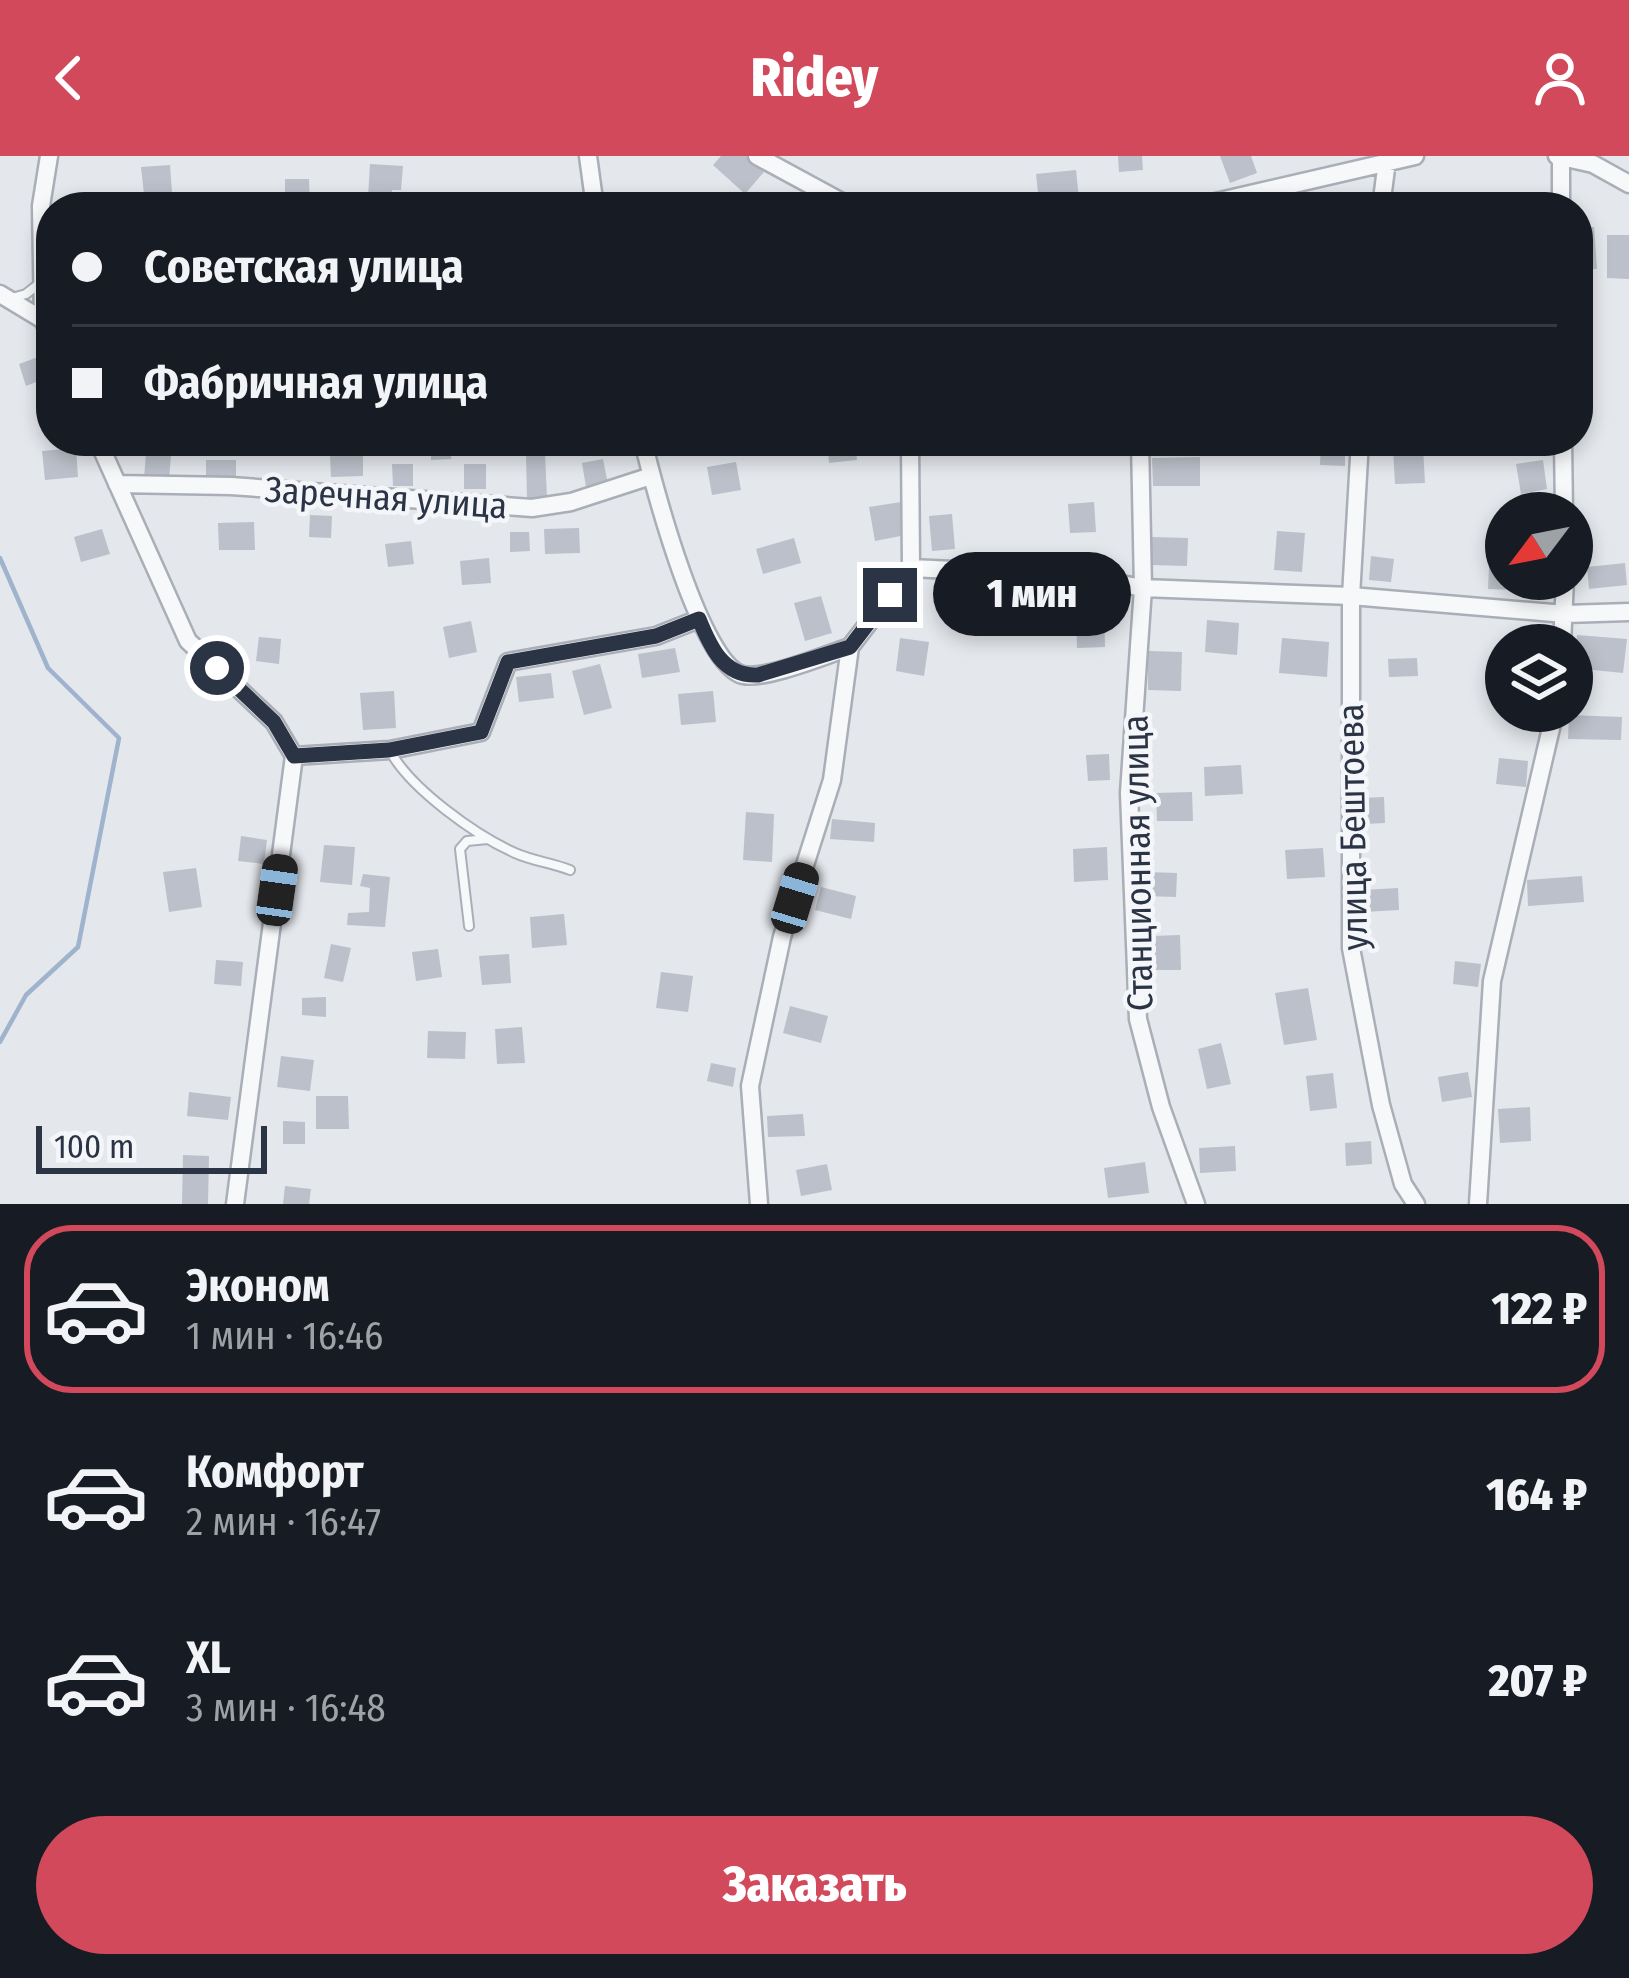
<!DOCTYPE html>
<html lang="ru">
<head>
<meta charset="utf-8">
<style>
	body { margin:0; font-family:"Fira Sans Condensed",sans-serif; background:#20242c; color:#f1f3f6; height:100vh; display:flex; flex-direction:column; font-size:45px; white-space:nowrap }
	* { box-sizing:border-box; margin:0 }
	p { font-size:39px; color:#9ea1a6 }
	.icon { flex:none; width:66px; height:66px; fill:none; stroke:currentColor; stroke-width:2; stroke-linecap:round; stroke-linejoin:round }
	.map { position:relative; height:1048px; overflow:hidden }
	.details { display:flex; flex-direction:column; background:#171b24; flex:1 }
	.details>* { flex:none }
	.guide { position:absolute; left:36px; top:36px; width:1557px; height:264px; border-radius:48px; box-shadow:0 6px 18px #0003; display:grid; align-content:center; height:264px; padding:0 36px; background:#171b24 }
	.needle { width:78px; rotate:238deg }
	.tools { position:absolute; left:1485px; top:336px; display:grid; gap:24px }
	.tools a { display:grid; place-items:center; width:108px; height:108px; border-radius:50%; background:#171b24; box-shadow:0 6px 18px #0003; font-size:60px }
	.scale { position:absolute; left:36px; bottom:30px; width:231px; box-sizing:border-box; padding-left:12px; border:6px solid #2b3445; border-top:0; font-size:33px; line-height:42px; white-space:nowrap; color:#2b3445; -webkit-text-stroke:9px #f4f6f9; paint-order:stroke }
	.end { position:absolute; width:54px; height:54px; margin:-27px; border:15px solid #2b3445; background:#fff; box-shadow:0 0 0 6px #fff }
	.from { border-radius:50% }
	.bubble { position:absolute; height:84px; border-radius:42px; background:#171b24; box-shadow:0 6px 18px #0003; font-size:39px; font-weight:800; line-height:84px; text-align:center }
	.car { position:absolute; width:36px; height:72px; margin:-36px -18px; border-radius:15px; box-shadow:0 0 9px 3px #0007; background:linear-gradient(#222 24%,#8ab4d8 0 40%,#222 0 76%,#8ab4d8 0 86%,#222 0) }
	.guide b { display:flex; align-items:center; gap:42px; height:114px; font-size:45px }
	.guide b+b { border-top:3px solid #363941 }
	.guide i { width:30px; height:30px; background:#f1f3f6 }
	ul { padding:21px 0 0; list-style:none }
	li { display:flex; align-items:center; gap:36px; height:168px; margin:0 24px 18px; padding:0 12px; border:6px solid transparent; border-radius:48px }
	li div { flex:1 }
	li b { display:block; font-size:45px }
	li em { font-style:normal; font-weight:800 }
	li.selected { border-color:#d1495b }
	li>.icon { width:108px; height:108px; stroke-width:1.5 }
	.action { display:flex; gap:24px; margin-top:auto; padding:24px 36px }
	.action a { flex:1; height:138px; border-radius:72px; background:#d1495b; color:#fff; font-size:48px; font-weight:800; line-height:138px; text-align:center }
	header { display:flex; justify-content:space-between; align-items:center; height:156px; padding:0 36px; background:#d1495b; color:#fff; font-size:54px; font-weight:800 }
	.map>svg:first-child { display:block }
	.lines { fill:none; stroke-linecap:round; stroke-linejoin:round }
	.stream { stroke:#9fb4cc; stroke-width:4.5 }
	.building { fill:#bbc0ca }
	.lane-casing { stroke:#a9aeb7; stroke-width:12 }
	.street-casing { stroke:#a9aeb7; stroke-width:21 }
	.lane { stroke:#f7f8fa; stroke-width:8 }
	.street { stroke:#f7f8fa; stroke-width:16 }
	.route { stroke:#2b3445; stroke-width:15 }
	.labels { text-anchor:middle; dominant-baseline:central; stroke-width:9; stroke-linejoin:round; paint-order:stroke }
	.street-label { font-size:36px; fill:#2b3445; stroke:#f4f6f9 }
</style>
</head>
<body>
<header><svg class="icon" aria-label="back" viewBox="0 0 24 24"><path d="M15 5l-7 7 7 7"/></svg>Ridey<svg class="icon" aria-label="person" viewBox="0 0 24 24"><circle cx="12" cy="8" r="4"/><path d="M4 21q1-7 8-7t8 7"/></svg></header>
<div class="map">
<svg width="1629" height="1048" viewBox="0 0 1629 1048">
	<rect width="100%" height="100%" fill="#e4e7ec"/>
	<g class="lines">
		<path class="stream" d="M0,402l48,110 71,70 -41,209 -52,48 -26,47"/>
	</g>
	<path class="building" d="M721,0h25l18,16 -19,22 -32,-29z
		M1118,0h24l1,14 -24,2z
		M1220,0h31l6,17 -27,10z
		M370,8l33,2 -2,24h-9l-1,8 -23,-1z
		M170,9l2,27 -28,2 -3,-27z
		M1076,14l3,29 -40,4 -3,-29z
		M285,23h24l1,28h-25z
		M447,39l27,4 -1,8h-28z
		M1498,42l43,2v7h-43z
		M1329,45l30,1 -1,5h-29z
		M1578,71h16l3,42 -19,1z
		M1607,79h22v44l-22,-1z
		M41,200l8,21 -23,9 -7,-22z
		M147,285l25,1 -3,38 -25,-2z
		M431,285h20v18l-20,1z
		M827,285h28l2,19 -28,3z
		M983,285h29v14h-28z
		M1321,285h24v25l-25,-1z
		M1423,291l2,36 -30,1 -2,-36z
		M76,292l2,29 -33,3 -3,-29z
		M545,297l2,45 -20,1 -1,-45z
		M363,298v22l-32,1 -1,-21z
		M1200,301v29h-47l-1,-28z
		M603,303l5,25 -22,3 -4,-24z
		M206,304h30v21l-30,-1z
		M1543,304l4,29 -26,5 -5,-30z
		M736,306l5,28 -29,5 -5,-28z
		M392,308h21v22h-20z
		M464,308h22v25h-22z
		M901,346l5,33 -31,6 -6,-34z
		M1094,346l2,30 -26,1 -2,-29z
		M952,358l3,35 -23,2 -3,-35z
		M310,359l22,1 -1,22 -22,-1z
		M254,366l1,28h-36l-1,-27z
		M579,372l1,25 -35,1 -1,-25z
		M102,373l8,25 -29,8 -7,-25z
		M1277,375l28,2 -3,39 -28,-2z
		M510,376h19l1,19 -20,1z
		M1152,381l36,1 -1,28 -36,-1z
		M794,382l7,25 -38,11 -7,-25z
		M411,385l3,23 -26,3 -3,-23z
		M1371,400l23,3 -3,23 -22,-2z
		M489,402l2,25 -29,2 -2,-24z
		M1625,407l2,22 -38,4 -2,-22z
		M1489,411l17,1v11h9v11l-27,-1z
		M821,440l11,37 -27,8 -11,-38z
		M1104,450l1,41 -28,1 -1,-41z
		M1207,464l32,3 -2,32 -32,-3z
		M471,465l6,31 -28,6 -6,-31z
		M1577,479l50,4 -4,34 -49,-5z
		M259,481l22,2 -2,25 -23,-3z
		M900,482l29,4 -5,34 -28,-5z
		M1282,482l47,4 -2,35 -48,-4z
		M675,492l5,24 -38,6 -4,-24z
		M1148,495l34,1 -1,39 -33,-1z
		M1417,502l1,18 -29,1 -1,-18z
		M600,508l12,44 -28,7 -12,-44z
		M551,517l3,25 -35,4 -3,-25z
		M394,535l2,37 -33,2 -3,-37z
		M713,535l3,31 -35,3 -3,-31z
		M1569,559l53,2 -1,23 -53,-1z
		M1109,598l1,26 -22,1 -2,-26z
		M1499,602l29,3 -2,26 -30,-3z
		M1241,609l2,29 -38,2 -1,-29z
		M1192,636l1,29h-36l-1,-28z
		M1384,641l1,26 -22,1 -2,-26z
		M746,656l28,2 -2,48 -29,-2z
		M832,663l43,4 -1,19 -44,-3z
		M241,680l26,4 -3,24 -26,-3z
		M324,689l31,2 -3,38 -32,-3z
		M1107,691l1,33 -34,2 -1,-33z
		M1323,692l2,29 -38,2 -2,-29z
		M196,712l6,39 -33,5 -6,-40z
		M1145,716l32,1 -1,24 -31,-1z
		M363,718l27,3 -5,50 -38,-2 1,-12 21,-1 1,-24 -10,-2z
		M1582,720l2,26 -56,4 -1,-26z
		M821,731l35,9 -5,23 -36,-9z
		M1398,732l1,22 -35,2 -1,-22z
		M564,758l3,31 -35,3 -2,-31z
		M1180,779l1,35h-29l-1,-34z
		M331,788l20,4 -8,34 -19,-4z
		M438,793l4,28 -26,4 -4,-29z
		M509,798l2,29 -29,2 -3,-29z
		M216,804l27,2 -2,24 -27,-2z
		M1455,805l26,3 -3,23 -25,-3z
		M661,816l32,4 -5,36 -32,-4z
		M1308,832l9,52 -33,5 -9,-52z
		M326,841v20l-24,-2v-17z
		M790,850l38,10 -7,27 -38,-10z
		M522,871l3,36 -28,1 -2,-35z
		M428,875l38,1 -1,27 -38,-1z
		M1221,887l10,41 -24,5 -9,-40z
		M281,900l33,4 -4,31 -33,-4z
		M711,907l25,5 -3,19 -26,-6z
		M1468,916l4,25 -30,5 -4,-25z
		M1333,917l4,35 -27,3 -4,-35z
		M189,936l42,5 -3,23 -41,-4z
		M316,940h32l1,33h-33z
		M1530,951l1,34 -31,2 -2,-34z
		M803,958l2,22 -37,1 -1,-21z
		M283,965l22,1v22h-22z
		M1371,985l1,23 -26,2 -1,-23z
		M1235,990l1,25 -36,2 -1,-25z
		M183,999l26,1 -1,48h-26z
		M1145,1006l4,31 -41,5 -4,-30z
		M827,1008l5,26 -31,6 -5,-26z
		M285,1030l26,3 -2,15h-26z"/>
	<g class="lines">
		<defs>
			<path id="lane" d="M12,142l14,-4 14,-11
				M390,595c21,38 85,84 125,102 18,8 37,10 55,17
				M469,770l-9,-77 7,-8 21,-2"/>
			<path id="street" d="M588,0l7,51
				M757,0l94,51
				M1557,0l36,8 36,20
				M1561,1v50
				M1194,51l221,-51
				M1381,51l6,-46
				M0,138l43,26 8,17
				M43,164l-2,-114 8,-50
				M98,285l90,200 86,81 20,34 -59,448
				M643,285c10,43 58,225 100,234 22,5 83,-20 107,-28
				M1140,285l3,147 -14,205 9,226 23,88 35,97
				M1360,285l-9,155v352l30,157 22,79 13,20
				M1563,285l1,72
				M117,328l114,2 301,22 39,-6 80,-26
				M911,412l167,8 65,12 208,8 214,18 64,-2
				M1562,489l3,-66
				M294,600l96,-6 91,-18 27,-70 148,-26 43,-17
				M759,1048l-9,-118 32,-149 50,-157 18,-133 61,-79 -1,-127
				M1478,1048l14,-223 63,-270"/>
		</defs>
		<use href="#lane" class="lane-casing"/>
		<use href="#street" class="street-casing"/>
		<use href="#lane" class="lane"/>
		<use href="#street" class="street"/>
	</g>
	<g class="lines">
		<path class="route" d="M217,512l57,54 20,34 95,-6 92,-18 27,-70 148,-26 43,-17c11,27 24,58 59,56l92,-28 40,-52"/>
	</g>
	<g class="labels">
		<g class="street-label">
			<text transform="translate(386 342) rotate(4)">Заречная улица</text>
			<text transform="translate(1353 671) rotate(-91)">улица Бештоева</text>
			<text transform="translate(1138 707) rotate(-91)">Станционная улица</text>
		</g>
	</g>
</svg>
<div class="tools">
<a><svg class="needle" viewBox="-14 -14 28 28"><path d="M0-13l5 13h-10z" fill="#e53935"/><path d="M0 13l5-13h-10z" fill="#9ea1a6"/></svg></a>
<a><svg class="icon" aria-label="layers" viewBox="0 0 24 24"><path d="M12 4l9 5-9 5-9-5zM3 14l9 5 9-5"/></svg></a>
</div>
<div class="scale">100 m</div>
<i class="end from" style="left:217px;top:512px"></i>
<i class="end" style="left:890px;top:439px"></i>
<div class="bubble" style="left:933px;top:396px;width:198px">1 мин</div>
<i class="car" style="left:277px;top:734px;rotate:8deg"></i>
<i class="car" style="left:795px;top:742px;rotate:17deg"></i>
<div class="guide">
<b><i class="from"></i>Советская улица</b>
<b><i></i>Фабричная улица</b>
</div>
</div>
<section class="details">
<ul>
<li class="selected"><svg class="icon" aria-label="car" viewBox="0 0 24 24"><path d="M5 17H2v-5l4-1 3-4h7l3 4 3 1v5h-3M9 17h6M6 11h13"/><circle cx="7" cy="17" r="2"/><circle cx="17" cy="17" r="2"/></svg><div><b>Эконом</b><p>1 мин · 16:46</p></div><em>122 ₽</em></li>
<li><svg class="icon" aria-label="car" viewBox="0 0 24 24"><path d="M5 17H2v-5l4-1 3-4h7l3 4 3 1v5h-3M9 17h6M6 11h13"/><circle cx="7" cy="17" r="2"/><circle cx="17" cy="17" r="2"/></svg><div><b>Комфорт</b><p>2 мин · 16:47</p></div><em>164 ₽</em></li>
<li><svg class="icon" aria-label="car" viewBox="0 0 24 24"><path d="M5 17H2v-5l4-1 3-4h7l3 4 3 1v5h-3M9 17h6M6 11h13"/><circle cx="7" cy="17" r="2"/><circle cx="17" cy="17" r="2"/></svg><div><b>XL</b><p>3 мин · 16:48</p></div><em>207 ₽</em></li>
</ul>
<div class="action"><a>Заказать</a></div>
</section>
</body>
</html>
